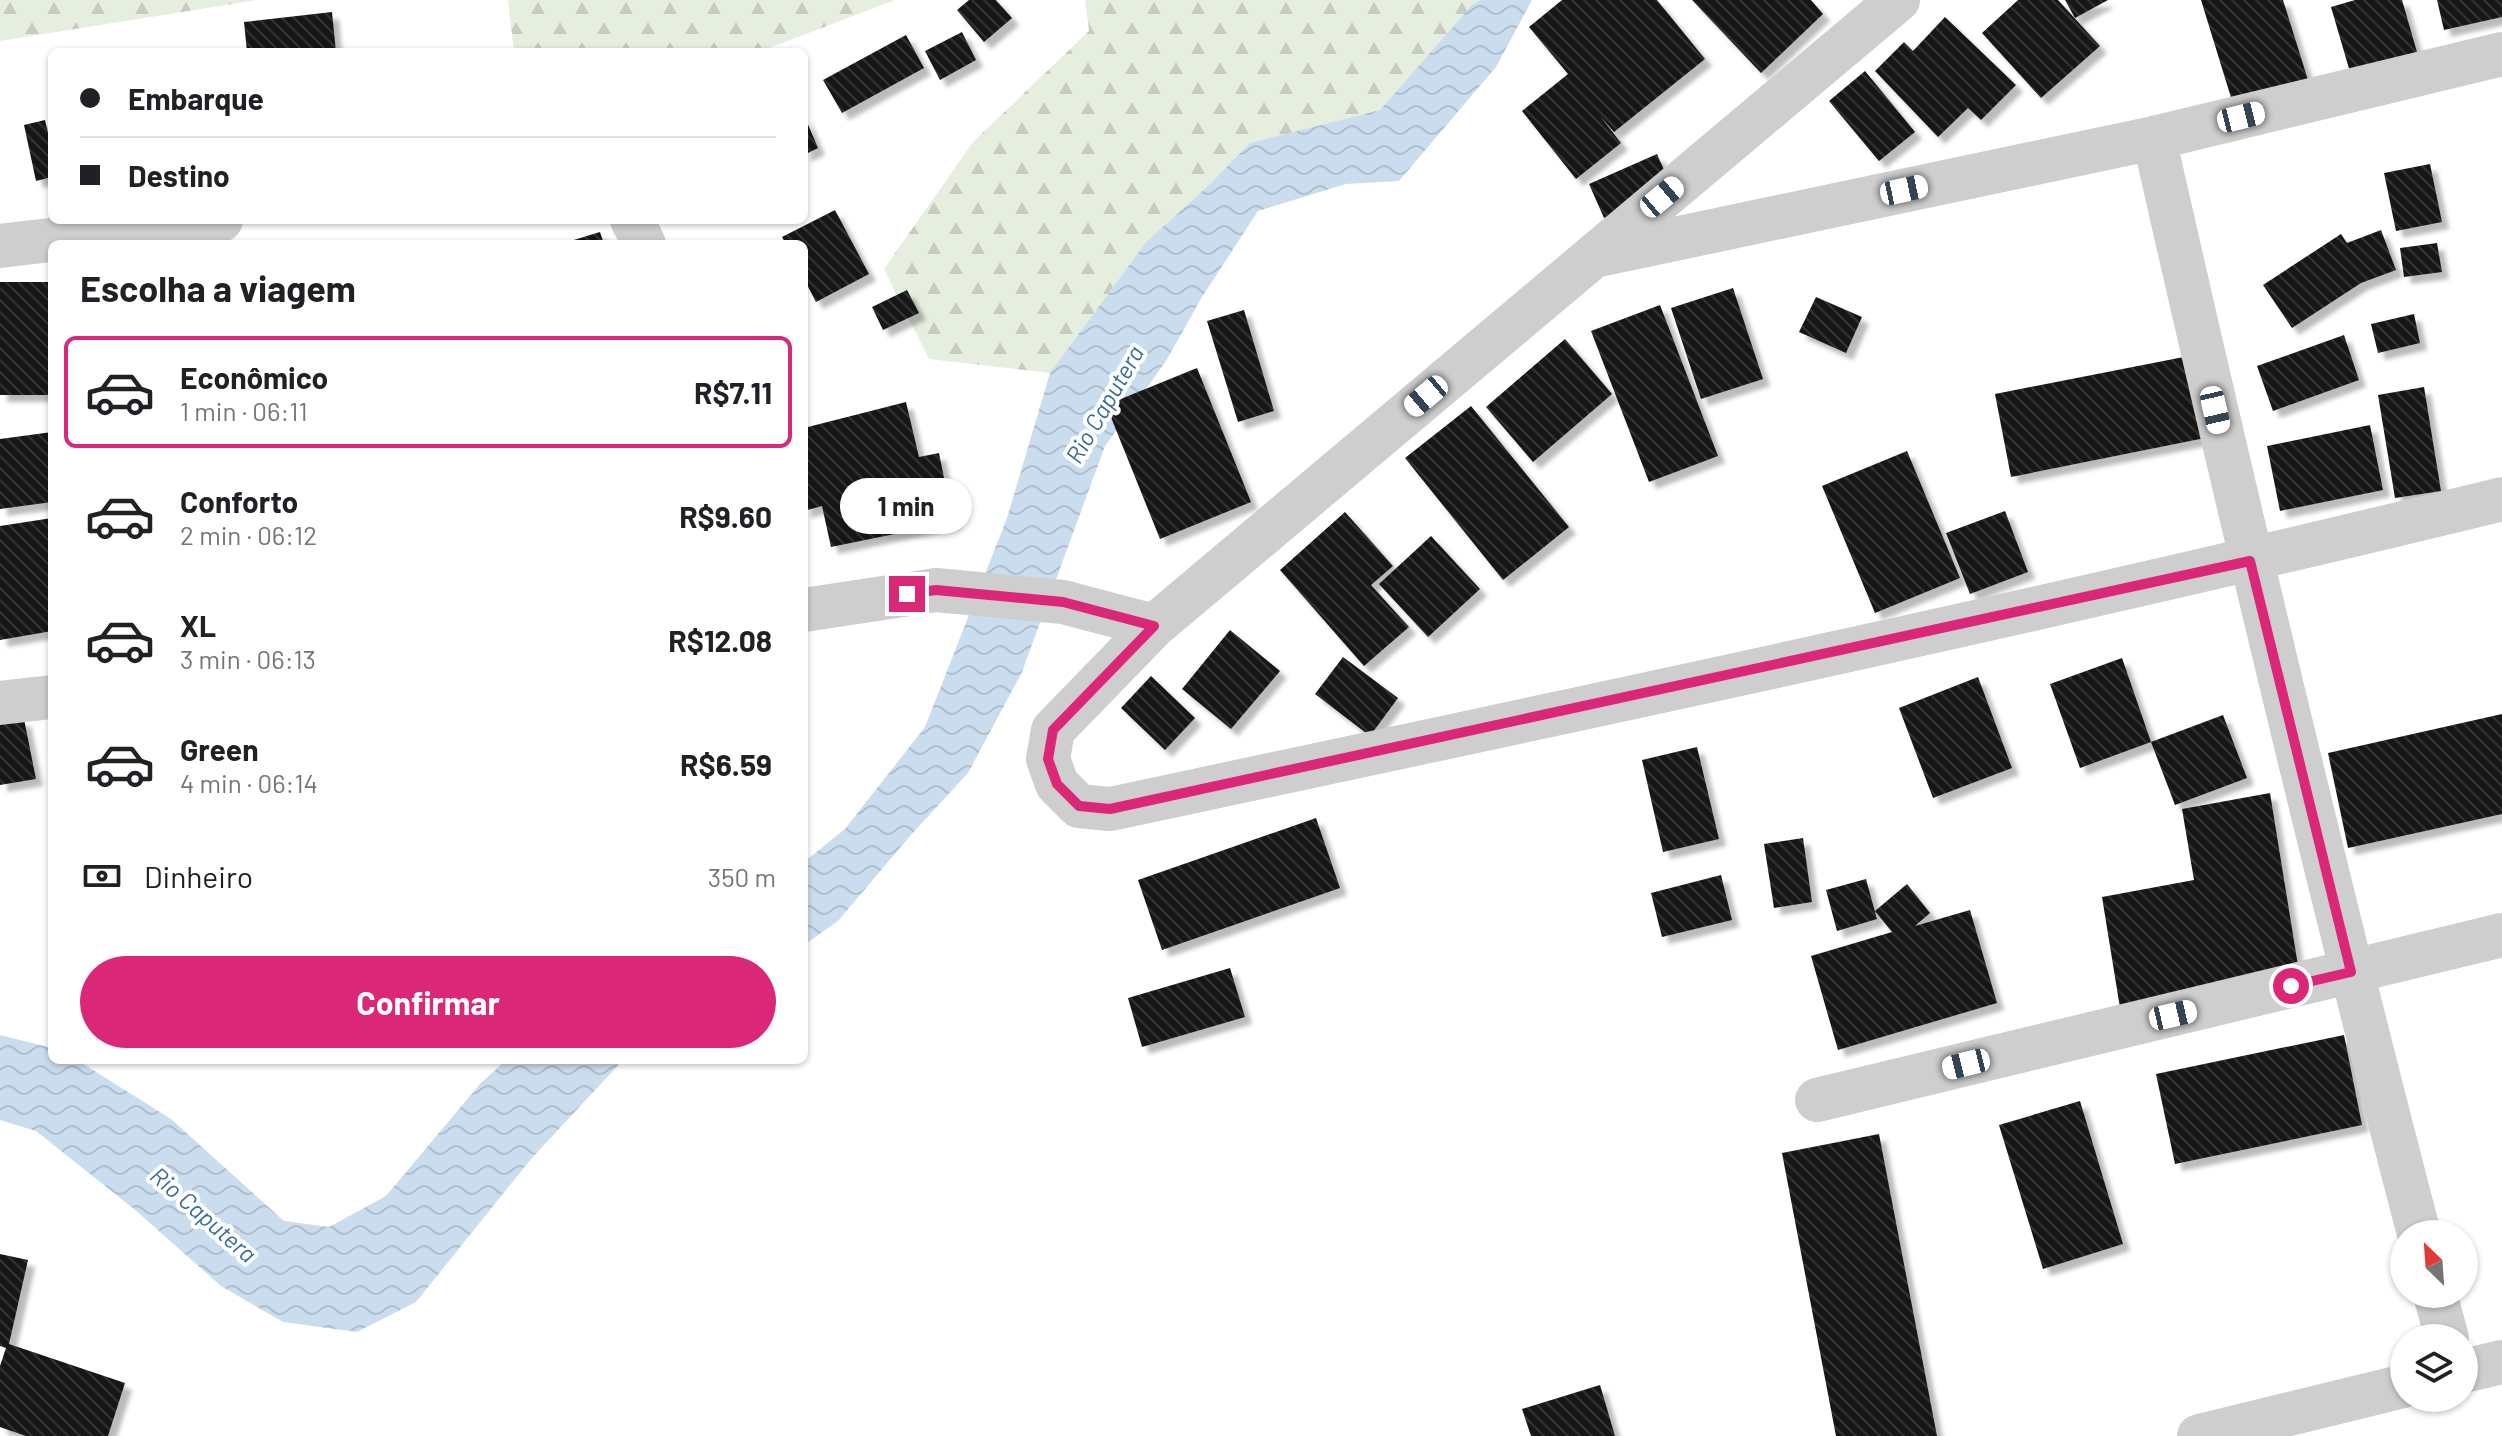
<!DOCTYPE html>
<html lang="pt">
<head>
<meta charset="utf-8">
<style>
	body { margin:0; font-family:Barlow,sans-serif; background:#f2f2f2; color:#202124; height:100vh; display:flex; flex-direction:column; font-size:30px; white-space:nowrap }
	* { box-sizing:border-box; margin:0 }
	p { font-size:26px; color:#757577 }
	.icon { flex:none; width:44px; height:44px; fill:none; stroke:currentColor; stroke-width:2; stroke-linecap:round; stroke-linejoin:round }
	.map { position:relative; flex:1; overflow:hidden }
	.drawer { position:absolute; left:48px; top:240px; width:760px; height:824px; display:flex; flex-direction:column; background:#fff; border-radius:12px; box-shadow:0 2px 6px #0004 }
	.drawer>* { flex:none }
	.banner { position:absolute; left:48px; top:48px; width:760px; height:176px; border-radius:12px; box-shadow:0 2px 6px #0004; display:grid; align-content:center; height:176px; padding:0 32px; background:#fff }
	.needle { width:52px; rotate:335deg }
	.buttons { position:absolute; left:2390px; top:1220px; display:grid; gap:16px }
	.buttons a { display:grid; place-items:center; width:88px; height:88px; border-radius:50%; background:#fff; box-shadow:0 2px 6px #0004; font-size:40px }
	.end { position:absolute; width:36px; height:36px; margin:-18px; border:10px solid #db2777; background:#fff; box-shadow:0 0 0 4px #fff }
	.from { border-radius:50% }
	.bubble { position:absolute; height:56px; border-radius:28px; background:#fff; box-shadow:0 2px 6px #0004; font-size:26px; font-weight:700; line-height:56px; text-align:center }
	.car { position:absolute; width:24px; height:48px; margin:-24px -12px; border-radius:10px; box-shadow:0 0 6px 2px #0007; background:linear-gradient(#fff 24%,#345 0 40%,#fff 0 76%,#345 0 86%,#fff 0) }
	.banner b { display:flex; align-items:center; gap:28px; height:76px; font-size:30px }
	.banner b+b { border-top:2px solid #e0e0e0 }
	.banner i { width:20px; height:20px; background:#202124 }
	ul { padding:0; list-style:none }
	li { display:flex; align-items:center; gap:24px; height:112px; margin:0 16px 12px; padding:0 16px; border:4px solid transparent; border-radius:12px }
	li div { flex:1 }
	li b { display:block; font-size:30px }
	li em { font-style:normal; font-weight:700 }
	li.current { border-color:#db2777 }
	li>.icon { width:72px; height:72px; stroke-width:1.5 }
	h2 { padding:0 32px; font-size:36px; line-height:96px }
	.pay { display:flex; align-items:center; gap:20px; height:88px; padding:0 32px; font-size:30px }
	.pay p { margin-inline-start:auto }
	.button { display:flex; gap:16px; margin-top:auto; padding:16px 32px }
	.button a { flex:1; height:92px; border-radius:48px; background:#db2777; color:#fff; font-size:32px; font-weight:700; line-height:92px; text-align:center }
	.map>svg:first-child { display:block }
	.forest { fill:url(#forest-firs) }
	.water { fill:url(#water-waves) }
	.building { fill:url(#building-back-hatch); filter:url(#shadow) }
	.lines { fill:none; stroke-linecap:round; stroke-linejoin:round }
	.minor { stroke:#cecece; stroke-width:44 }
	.route { stroke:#db2777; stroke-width:10 }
	.labels { text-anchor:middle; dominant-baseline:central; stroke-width:8; stroke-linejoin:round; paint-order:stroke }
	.water-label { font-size:24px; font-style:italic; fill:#386b9a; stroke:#fff }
</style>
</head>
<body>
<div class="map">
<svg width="2502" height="1436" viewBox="0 0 2502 1436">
	<defs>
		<pattern id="forest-firs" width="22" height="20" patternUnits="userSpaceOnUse" patternTransform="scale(2)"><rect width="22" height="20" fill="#e6efdf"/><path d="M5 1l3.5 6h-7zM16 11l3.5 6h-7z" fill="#c6cdc0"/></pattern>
		<pattern id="water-waves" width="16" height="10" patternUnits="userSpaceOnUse" patternTransform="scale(2)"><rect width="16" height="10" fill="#caddef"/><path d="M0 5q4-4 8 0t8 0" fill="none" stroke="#aebecd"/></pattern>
		<pattern id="building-back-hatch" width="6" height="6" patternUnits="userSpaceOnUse" patternTransform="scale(2)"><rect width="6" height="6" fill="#181818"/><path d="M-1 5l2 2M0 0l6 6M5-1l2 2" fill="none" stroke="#313131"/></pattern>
		<filter id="shadow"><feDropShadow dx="7" dy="7" stdDeviation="2" flood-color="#0004"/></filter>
	</defs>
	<rect width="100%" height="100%" fill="#fff"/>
	<path class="forest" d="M0,0h257l-257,41z
		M508,0h387l-136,52h-245z
		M1085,0h395l-8,6 -92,104 -130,34 -41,41 -63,57 -96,131 -121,-14 -45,-90 89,-127 116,-111z"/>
	<path class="water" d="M1480,0h52l-36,67 -97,114 -53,3 -88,27 -56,86 -36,64 -61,85 -83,226 -54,101 -58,63 -72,85 -34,24v-83l41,-33 80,-102 82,-209 43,-145 96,-131 63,-57 41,-42 130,-33 92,-105z
		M0,1035l52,13v12h25l94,59 113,102 45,6 57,-31 94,-112 26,-24h117l-92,99 -115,143 -59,30 -74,-10 -62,-36 -87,-77 -98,-78 -36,-11z"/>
	<path class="building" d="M969,0h27l16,18 -28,24 -27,-32z
		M1562,0h95l48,59 -91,73 -14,-16 21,27 -45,36 -54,-68 46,-37 -39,-47z
		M1692,0h119l12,14 -62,59z
		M2018,0h40l42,46 -59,52 -59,-65z
		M2065,0h43l-33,18z
		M2201,0h82l25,80 -75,24z
		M2355,0h47l15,52 -67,20 -19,-65z
		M2437,0h65v17l-58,13z
		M332,12l4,40h-89l-3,-30z
		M1945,17l71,68 -35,35 -13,-12 -30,29 -63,-66 29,-29 9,9z
		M962,32l14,28 -36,20 -15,-29z
		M906,35l18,33 -82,45 -19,-33z
		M1865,71l50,61 -36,29 -50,-60z
		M804,115l14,33 -14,7z
		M45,120l7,30v27l-16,4 -12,-56z
		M1657,154l15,34 -68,30 -15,-34z
		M2430,164l12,58 -46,9 -12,-58z
		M835,210l34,64 -53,28 -12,-23v-35h-18l-4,-7z
		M2381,230l15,40 -35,13 -69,45 -29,-43 78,-51 6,9z
		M600,232l4,12h-39l-1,-1z
		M2437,243l5,29 -38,5 -4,-29z
		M0,282h52v113h-52z
		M1733,288l30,91 -62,20 -30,-91z
		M907,290l12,23 -36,17 -11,-23z
		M1816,297l46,20 -16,36 -47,-21z
		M1660,305l58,151 -69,26 -58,-151z
		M1244,310l30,101 -36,11 -31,-101z
		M2414,314l6,29 -42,10 -7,-29z
		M2344,335l15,45 -86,31 -16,-45z
		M1565,339l47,55 -79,68 -47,-55z
		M2199,354l16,82 -204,41 -16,-83z
		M1197,368l54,134 -91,37 -54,-134z
		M2424,387l17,104 -46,7 -17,-103z
		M906,402l13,55 20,-4 14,69 -122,25 -9,-41 -18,5v-83z
		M1471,406l98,121 -66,53 -98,-122z
		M2370,425l13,65 -103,21 -13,-65z
		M52,432v70l-52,7v-70z
		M1907,451l53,127 -85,35 -53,-127z
		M2005,511l23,61 -58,22 -24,-61z
		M1345,512l48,54 -22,19 38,42 -45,39 -84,-96z
		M52,518v113l-52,9v-114z
		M1431,536l49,53 -52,48 -49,-53z
		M1230,630l50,41 -49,58 -49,-40z
		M1343,657l55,41 -28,38 -55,-42z
		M2122,658l29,84 72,-27 24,63 -72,27 -24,-63 -71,26 -30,-84z
		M1151,676l44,42 -30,32 -44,-42z
		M1978,677l34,91 -79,30 -34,-90z
		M2502,714v100l-154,34 -20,-95z
		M24,719l12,60 -36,6v-62z
		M1697,747l22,92 -56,13 -21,-92z
		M2270,793l30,185 -180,30 -18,-111 92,-17 -12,-71z
		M1316,818l24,70 -178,62 -24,-70z
		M1803,838l9,64 -38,6 -10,-64z
		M1721,875l11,45 -70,17 -11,-44z
		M1866,879l11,40 -40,12 -11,-41z
		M1907,884l23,29 -15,13 55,-16 27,93 -159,47 -27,-94 81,-24 -17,-21z
		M1230,968l15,49 -103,30 -14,-49z
		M2344,1035l18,90 -187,39 -19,-90z
		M2080,1101l43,143 -80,25 -44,-144z
		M1879,1134l58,302h-101l-54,-283z
		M0,1254l28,6 -19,84 116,39 -17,53h-82l-26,-9v-61l6,-18 -6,-2z
		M1600,1385l15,51h-84l-9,-27z"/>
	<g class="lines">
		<path class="minor" d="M2154,138c83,367 170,732 265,1096
			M632,220l12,24
			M0,246l221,-26
			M1599,255l555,-117 348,-84
			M804,610l132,-20 127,12 91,24 744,-626
			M1154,626l-101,104 -5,29 9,25 22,22 31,3c465,-99 930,-197 1392,-310
			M0,703l52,-6
			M1817,1100l685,-165
			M2435,1294l12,44
			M2464,1371l38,-9
			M2199,1436l205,-50"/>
	</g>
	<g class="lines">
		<path class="route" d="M907,594l29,-4 127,12 91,24 -101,104 -5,29 9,25 22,22 31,3 1140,-248 101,411 -60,14"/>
	</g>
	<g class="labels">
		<g class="water-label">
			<text transform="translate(1104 404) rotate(-60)">Rio Caputera</text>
			<text transform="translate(204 1214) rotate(41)">Rio Caputera</text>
		</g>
	</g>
</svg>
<div class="buttons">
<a><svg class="needle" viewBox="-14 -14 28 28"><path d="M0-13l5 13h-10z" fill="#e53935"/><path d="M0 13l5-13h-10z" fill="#757577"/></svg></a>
<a><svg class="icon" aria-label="layers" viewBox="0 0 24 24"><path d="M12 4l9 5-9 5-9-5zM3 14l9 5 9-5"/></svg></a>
</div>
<i class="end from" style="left:2291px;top:986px"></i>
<i class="end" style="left:907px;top:594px"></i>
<div class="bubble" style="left:840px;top:478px;width:132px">1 min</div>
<i class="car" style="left:2241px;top:117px;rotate:76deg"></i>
<i class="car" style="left:1904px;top:190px;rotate:78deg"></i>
<i class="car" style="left:1662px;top:197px;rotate:50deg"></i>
<i class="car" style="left:1426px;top:396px;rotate:230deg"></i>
<i class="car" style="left:2215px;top:410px;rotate:167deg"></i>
<i class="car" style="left:2173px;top:1015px;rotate:77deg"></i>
<i class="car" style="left:1966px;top:1064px;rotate:256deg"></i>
<div class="banner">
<b><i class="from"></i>Embarque</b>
<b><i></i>Destino</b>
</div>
<section class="drawer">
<h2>Escolha a viagem</h2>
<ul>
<li class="current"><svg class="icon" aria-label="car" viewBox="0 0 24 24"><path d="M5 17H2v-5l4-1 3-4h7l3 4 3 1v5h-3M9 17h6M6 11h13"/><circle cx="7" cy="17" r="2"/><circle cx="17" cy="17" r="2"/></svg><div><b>Econômico</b><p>1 min · 06:11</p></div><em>R$7.11</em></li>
<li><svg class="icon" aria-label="car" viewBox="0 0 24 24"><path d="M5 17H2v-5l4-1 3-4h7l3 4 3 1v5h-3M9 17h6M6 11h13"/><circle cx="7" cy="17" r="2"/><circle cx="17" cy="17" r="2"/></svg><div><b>Conforto</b><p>2 min · 06:12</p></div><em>R$9.60</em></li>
<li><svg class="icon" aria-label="car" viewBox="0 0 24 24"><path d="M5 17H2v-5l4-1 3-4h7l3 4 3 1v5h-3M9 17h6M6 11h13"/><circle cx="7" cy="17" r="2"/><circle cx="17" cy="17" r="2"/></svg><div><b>XL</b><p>3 min · 06:13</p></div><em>R$12.08</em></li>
<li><svg class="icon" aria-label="car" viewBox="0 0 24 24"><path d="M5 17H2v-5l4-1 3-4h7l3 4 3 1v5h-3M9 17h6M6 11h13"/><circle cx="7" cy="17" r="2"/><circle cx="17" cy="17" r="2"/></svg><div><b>Green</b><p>4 min · 06:14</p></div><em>R$6.59</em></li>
</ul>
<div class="pay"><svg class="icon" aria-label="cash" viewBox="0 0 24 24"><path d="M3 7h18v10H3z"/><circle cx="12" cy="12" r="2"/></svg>Dinheiro<p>350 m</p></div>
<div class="button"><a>Confirmar</a></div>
</section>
</div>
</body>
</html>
